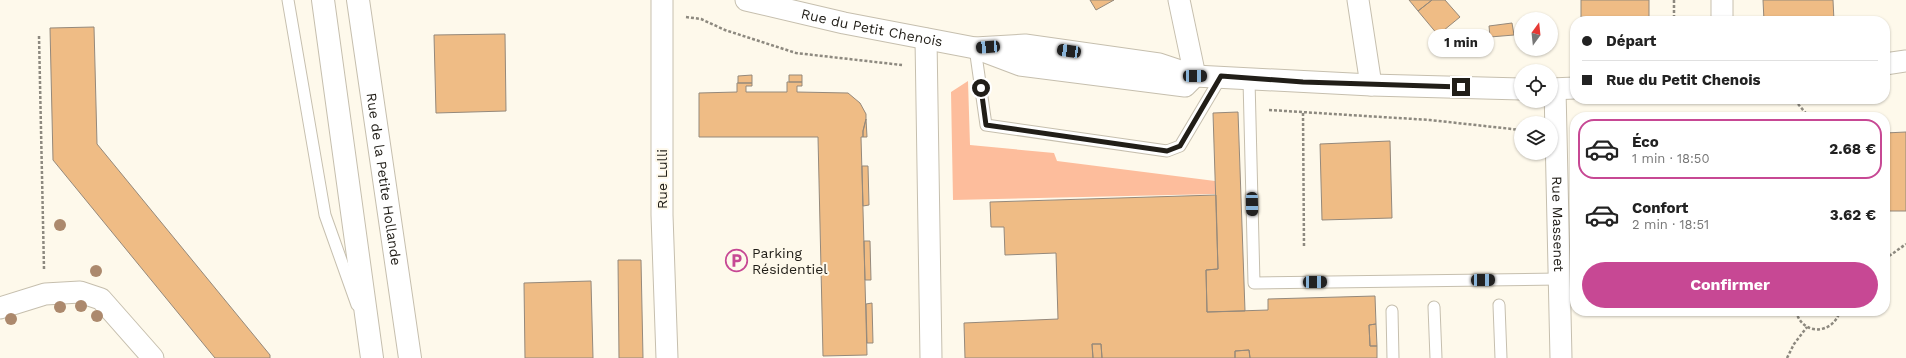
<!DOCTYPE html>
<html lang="fr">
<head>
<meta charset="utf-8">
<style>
	body { margin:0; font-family:"Work Sans",sans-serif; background:#f6f6f6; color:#222; height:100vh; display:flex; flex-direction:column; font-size:15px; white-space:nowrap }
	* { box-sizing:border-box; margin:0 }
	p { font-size:13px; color:#767676 }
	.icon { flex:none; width:22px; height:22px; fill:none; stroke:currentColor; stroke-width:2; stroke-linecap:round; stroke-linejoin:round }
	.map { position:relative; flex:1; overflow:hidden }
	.side { position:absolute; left:1570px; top:112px; width:320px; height:204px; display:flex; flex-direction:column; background:#fff; border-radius:16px; box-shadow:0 1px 3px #0004 }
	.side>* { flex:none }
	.top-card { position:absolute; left:1570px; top:16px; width:320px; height:88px; border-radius:16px; box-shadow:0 1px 3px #0004; display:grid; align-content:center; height:88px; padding:0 12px; background:#fff }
	.needle { width:26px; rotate:15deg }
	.controls { position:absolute; left:1514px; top:12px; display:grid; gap:8px }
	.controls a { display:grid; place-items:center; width:44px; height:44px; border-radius:50%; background:#fff; box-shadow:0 1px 3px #0004; font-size:20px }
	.end { position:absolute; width:18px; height:18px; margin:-9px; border:5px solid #211e18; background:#fff; box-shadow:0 0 0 2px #fff }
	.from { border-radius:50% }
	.bubble { position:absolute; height:28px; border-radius:14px; background:#fff; box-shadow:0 1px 3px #0004; font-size:13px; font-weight:700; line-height:28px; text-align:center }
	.car { position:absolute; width:12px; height:24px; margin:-12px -6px; border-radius:5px; box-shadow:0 0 3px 1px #0007; background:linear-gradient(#222 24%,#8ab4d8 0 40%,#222 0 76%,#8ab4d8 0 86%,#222 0) }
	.top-card b { display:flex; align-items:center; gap:14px; height:38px; font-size:15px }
	.top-card b+b { border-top:1px solid #e0e0e0 }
	.top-card i { width:10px; height:10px; background:#222 }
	ul { padding:7px 0 0; list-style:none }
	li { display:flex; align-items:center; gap:12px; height:60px; margin:0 8px 6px; padding:0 4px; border:2px solid transparent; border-radius:16px }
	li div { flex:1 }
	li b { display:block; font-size:15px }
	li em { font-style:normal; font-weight:700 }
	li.current { border-color:#c74894 }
	li>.icon { width:36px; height:36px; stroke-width:1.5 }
	.cta { display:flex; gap:8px; margin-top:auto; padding:8px 12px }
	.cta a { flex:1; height:46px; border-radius:24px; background:#c74894; color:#fff; font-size:16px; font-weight:700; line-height:46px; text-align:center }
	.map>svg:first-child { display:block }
	.green { fill:#fdbd9c }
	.building { fill:#efbc85; stroke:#95897b }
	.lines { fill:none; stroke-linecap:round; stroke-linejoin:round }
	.service-casing { stroke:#c6bfae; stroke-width:13 }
	.minor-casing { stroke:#c6bfae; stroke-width:23 }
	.tertiary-casing { stroke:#c6bfae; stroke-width:24 }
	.path { stroke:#8d897f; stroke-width:2.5; stroke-dasharray:3 2; stroke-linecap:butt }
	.service { stroke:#fff; stroke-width:11 }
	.minor { stroke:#fff; stroke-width:21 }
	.tertiary { stroke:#fff; stroke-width:22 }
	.tree { fill:#ac896d }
	.route { stroke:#211e18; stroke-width:5 }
	.labels { text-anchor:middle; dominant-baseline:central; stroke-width:4; stroke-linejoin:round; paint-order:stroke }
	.street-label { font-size:14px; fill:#211e18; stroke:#fef9eb }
	.poi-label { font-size:14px; fill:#211e18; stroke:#fef9eb; text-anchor:start }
</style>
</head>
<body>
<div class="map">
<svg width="1906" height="358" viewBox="0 0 1906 358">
	<rect width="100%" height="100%" fill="#fef9eb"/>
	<path class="green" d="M968,81l2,64 84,8 3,8 158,20 1,13 -263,6 -2,-108z"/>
	<path class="building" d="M1090,0h24l-18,10z
		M1409,0h23l-14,11z
		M1432,0h13l15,17 -22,18 -20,-24z
		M1581,0h68v17h-68z
		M1763,0h70l1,21h-70z
		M1512,23l2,12 -24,2 -1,-11z
		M94,27l3,117 173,211v3h-55l-162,-198 -3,-132z
		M505,34l1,77 -70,2 -2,-78z
		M752,75v8h-14v-7z
		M789,75h13v7h-13z
		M787,82h15v4h-5v6l51,1 12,10 6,11v5l-3,12v6h-2l6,218 -44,1 -5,-219h-119v-44l38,-1v-9h15v3h-6v6h41z
		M1238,112l7,199 -38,1 -1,-42 12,-1 -5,-156z
		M866,119l1,18h-4v-6z
		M1906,132v79h-21v-78z
		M1390,141l2,77 -70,2 -2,-76z
		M862,166h6l1,39 -6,1z
		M1216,195l2,74 -12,1 1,42 61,-2v-11l107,-3 1,28 -7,1 1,21h7v12h-127l-1,-8 -14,1v7h-133l-1,-14h-9l1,14h-128l-1,-35 94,-4 -2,-66 -51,2 -1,-28h-13l-1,-25z
		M864,241h6l1,39h-6z
		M618,260h23l2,98h-24z
		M591,281l2,77h-68l-1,-75z
		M872,303l1,40h-6l-1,-39z
		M1376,324l1,22h-7l-1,-21z
		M1092,344h9l1,14h-9z
		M1249,350l1,8h-15v-7z"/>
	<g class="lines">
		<defs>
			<path id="service" d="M288,0l37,215 32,90
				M975,48l11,77 181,26 13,-5 41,-69
				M1249,80l5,203 305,-4
				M1499,305l2,53
				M1434,307l2,51
				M1392,311l1,47"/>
			<g id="minor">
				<path d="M662,0v215l5,143"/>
				<path id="s1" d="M746,0l98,23 131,25 45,17 165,21 10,-10"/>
				<path d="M1179,0l16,76"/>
				<path d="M1358,0l13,85"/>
				<path d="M1722,0v21"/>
				<path d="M926,39l5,319"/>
				<path d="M975,48l50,-3 134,19 36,12 176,9 150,4"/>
				<path d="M1885,64l21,-3"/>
				<path d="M1551,89l24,-1"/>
				<path id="s2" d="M1555,89l6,269"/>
				<path d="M0,308l45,-14 35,-2 21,7 52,59"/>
			</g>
			<g id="tertiary">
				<path d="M323,0l49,358"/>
				<path id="s3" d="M358,0l52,358"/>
			</g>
		</defs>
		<use href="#service" class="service-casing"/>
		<use href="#minor" class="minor-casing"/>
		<use href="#tertiary" class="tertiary-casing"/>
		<path class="path" d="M1674,0v21
			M686,17l15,2 24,11 71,23 106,12
			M39,36l5,233
			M1798,104l11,13
			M1269,110l161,10 91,10
			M1303,113l1,134
			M1885,259l21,-15
			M1796,311c6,25 37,24 44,0
			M1787,358l7,-14 13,-17"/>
		<use href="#service" class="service"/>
		<use href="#minor" class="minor"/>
		<use href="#tertiary" class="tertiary"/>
	</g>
	<g class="tree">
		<circle cx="60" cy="225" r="6"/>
		<circle cx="96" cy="271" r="6"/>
		<circle cx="81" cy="306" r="6"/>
		<circle cx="60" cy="307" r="6"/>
		<circle cx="97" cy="316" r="6"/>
		<circle cx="11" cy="319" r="6"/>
	</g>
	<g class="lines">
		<path class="route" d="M981,88l5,37 181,26 13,-5 41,-70 82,6 158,5"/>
	</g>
	<defs>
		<symbol id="parking-ring" viewBox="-11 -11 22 22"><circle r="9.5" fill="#fef9eb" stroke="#c74894" stroke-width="1.5"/><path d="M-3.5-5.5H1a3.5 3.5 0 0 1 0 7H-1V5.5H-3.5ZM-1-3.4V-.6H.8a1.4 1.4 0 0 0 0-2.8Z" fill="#c74894"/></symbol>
	</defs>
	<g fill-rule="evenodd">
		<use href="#parking-ring" x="724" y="248" width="25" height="25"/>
	</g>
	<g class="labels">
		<g class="street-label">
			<text stroke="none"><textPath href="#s1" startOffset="129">Rue du Petit Chenois</textPath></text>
			<text stroke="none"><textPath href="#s3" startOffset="181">Rue de la Petite Hollande</textPath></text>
			<text transform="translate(662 179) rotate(-90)">Rue Lulli</text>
			<text stroke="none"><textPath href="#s2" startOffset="135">Rue Massenet</textPath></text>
		</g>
		<g class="poi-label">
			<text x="752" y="253">Parking<tspan x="752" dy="16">Résidentiel</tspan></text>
		</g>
	</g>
</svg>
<div class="controls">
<a><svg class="needle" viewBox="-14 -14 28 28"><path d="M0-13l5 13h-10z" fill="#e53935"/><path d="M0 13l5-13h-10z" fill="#767676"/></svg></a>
<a><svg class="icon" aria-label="locate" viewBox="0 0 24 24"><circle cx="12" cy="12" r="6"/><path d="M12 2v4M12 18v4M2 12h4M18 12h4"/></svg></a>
<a><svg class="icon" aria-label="layers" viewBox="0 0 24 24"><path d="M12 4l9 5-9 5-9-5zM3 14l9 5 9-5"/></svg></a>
</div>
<i class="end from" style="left:981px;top:88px"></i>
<i class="end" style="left:1461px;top:87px"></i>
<div class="bubble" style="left:1428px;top:29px;width:66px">1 min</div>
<i class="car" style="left:988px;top:47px;rotate:266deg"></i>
<i class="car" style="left:1069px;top:51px;rotate:278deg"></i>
<i class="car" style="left:1195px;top:76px;rotate:90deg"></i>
<i class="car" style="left:1252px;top:204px;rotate:179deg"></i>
<i class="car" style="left:1483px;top:280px;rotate:89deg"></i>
<i class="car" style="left:1315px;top:282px;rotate:89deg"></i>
<div class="top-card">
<b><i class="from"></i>Départ</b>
<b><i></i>Rue du Petit Chenois</b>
</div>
<section class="side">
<ul>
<li class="current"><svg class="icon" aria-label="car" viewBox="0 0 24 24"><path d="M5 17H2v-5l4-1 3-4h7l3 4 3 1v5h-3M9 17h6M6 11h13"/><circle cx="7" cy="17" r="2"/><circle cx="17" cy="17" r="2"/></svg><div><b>Éco</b><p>1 min · 18:50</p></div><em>2.68 €</em></li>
<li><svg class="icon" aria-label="car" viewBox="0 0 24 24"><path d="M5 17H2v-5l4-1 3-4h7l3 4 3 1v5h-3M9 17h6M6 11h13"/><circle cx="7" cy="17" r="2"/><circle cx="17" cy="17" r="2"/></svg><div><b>Confort</b><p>2 min · 18:51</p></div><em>3.62 €</em></li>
</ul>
<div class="cta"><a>Confirmer</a></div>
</section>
</div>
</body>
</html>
